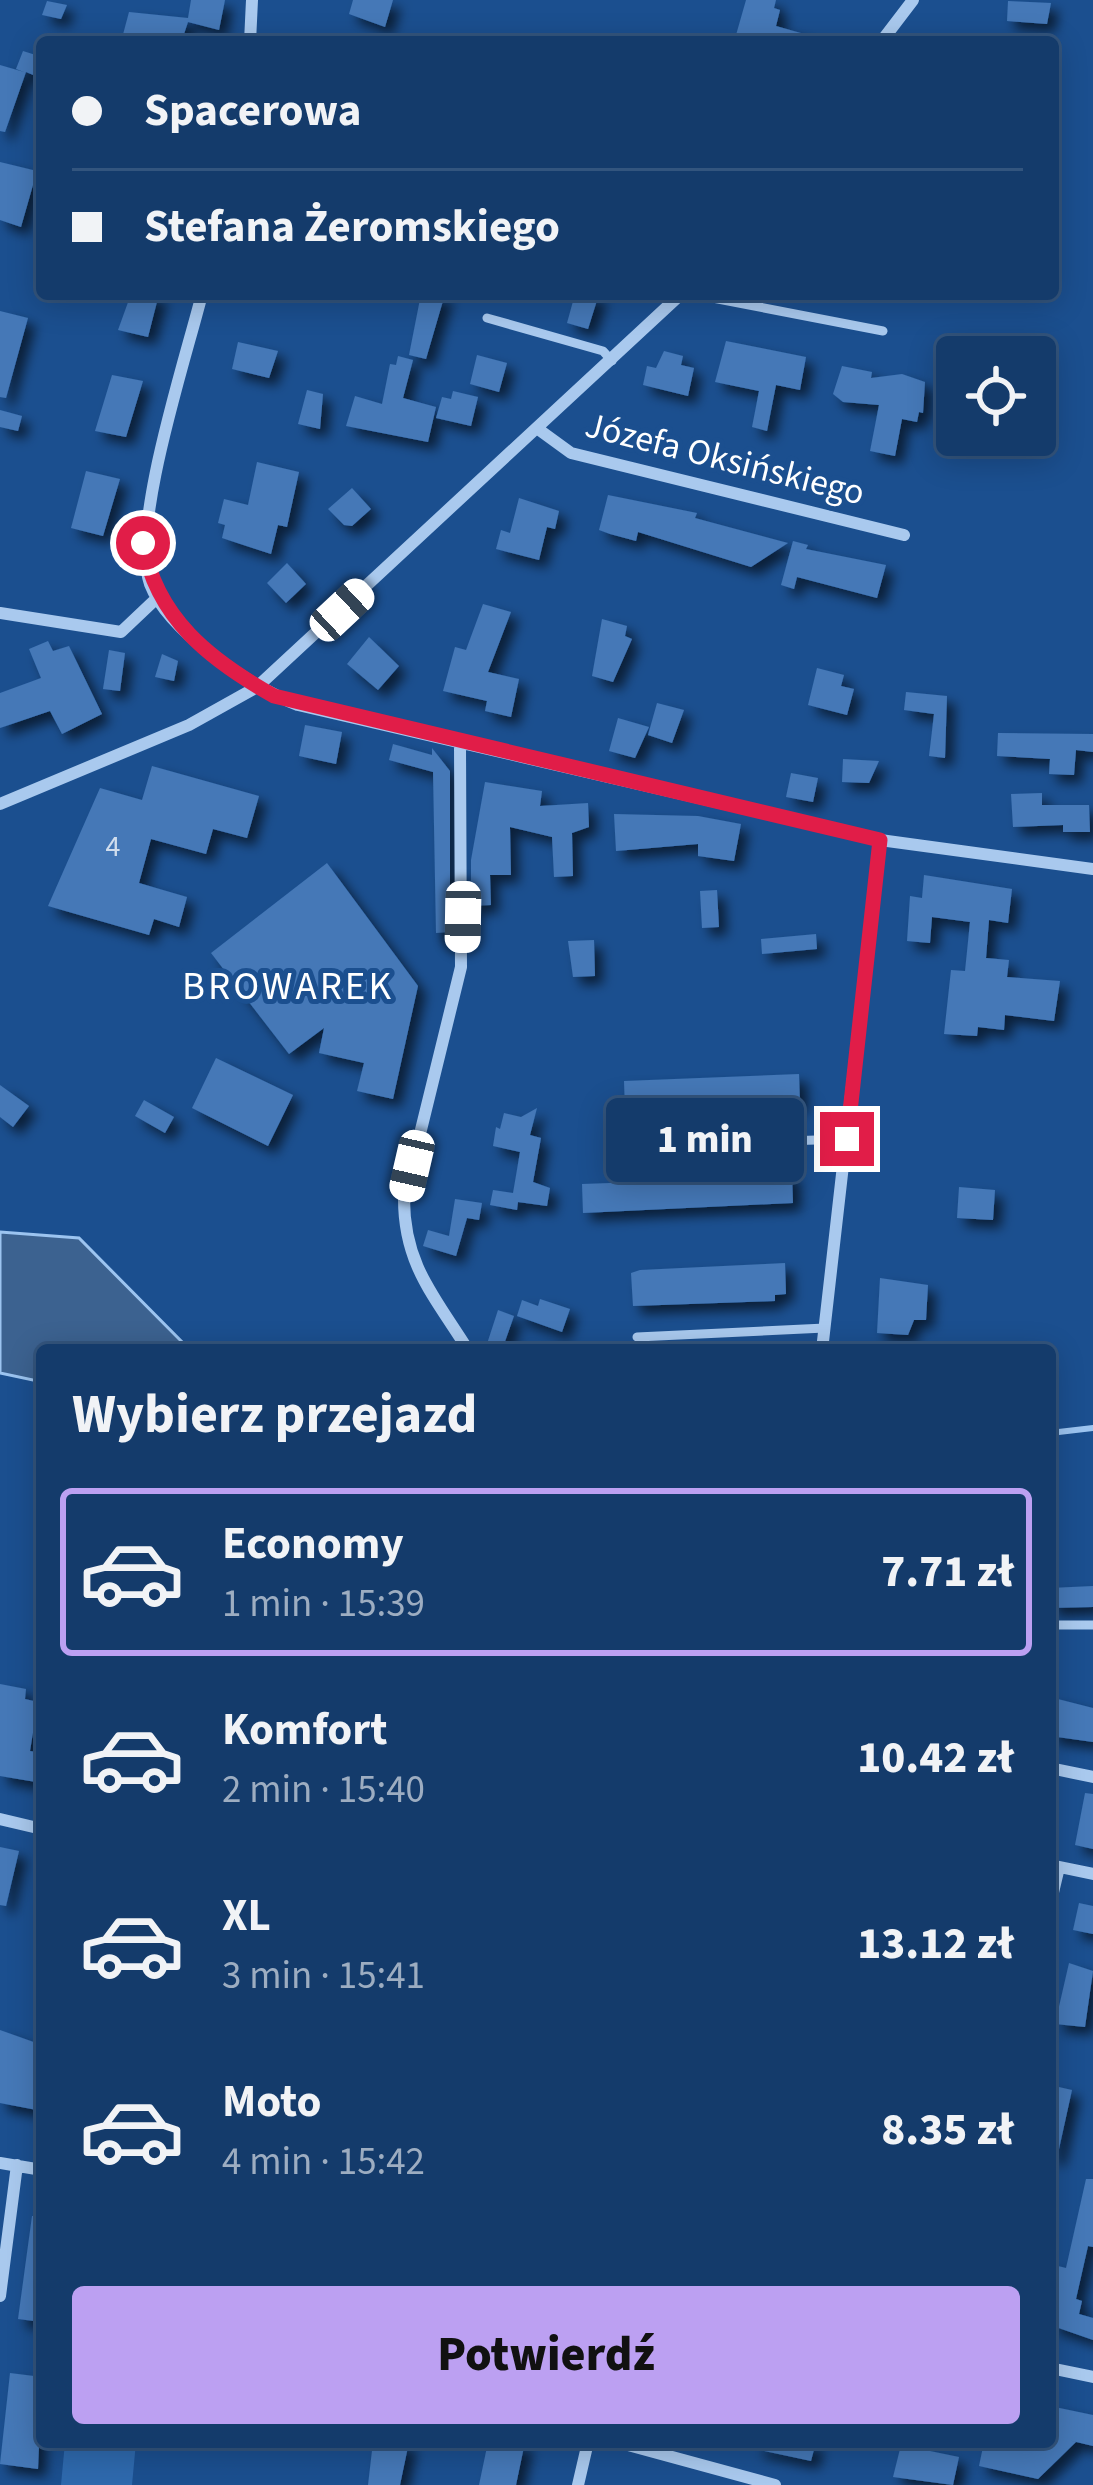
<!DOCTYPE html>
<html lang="pl">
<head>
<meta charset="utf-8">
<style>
	body { margin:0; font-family:"Source Sans 3",sans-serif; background:#1d4271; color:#f1f3f6; height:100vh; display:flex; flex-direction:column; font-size:45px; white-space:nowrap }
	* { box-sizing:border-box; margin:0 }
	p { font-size:39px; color:#9dadc1 }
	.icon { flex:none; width:66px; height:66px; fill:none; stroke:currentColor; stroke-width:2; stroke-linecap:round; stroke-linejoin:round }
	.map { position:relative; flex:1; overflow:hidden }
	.drawer { position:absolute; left:36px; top:1344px; width:1020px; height:1104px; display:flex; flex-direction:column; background:#143b6b; border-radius:12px; box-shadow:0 6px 30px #0003,0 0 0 3px #33557e }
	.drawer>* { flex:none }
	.hud { position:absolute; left:36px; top:36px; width:1023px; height:264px; border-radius:12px; box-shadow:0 6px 30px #0003,0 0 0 3px #33557e; display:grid; align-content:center; height:264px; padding:0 36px; background:#143b6b }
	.fabs { position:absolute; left:936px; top:336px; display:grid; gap:24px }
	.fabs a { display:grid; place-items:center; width:120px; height:120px; border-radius:12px; background:#143b6b; box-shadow:0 6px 30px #0003,0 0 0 3px #33557e; font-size:60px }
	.end { position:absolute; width:54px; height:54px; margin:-27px; border:15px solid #e11d48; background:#fff; box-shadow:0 0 0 6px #fff }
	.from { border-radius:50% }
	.bubble { position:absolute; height:84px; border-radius:12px; background:#143b6b; box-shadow:0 6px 30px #0003,0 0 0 3px #33557e; font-size:39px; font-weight:800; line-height:84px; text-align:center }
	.car { position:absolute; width:36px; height:72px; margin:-36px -18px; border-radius:15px; box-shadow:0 0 9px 3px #0007; background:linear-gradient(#fff 24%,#345 0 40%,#fff 0 76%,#345 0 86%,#fff 0) }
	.hud b { display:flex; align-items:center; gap:42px; height:114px; font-size:45px }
	.hud b+b { border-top:3px solid #33557e }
	.hud i { width:30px; height:30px; background:#f1f3f6 }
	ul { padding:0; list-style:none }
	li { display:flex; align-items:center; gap:36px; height:168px; margin:0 24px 18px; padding:0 12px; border:6px solid transparent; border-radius:12px }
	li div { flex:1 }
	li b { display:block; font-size:45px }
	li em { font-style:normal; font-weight:800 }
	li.selected { border-color:#bca0f2 }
	li>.icon { width:108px; height:108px; stroke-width:1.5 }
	h2 { padding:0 36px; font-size:54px; line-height:144px }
	.cta { display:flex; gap:24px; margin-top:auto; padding:24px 36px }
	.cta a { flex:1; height:138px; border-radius:12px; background:#bca0f2; color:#111; font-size:48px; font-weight:800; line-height:138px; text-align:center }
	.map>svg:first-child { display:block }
	.green { fill:#2e69ad }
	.water { fill:#3c6290; stroke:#9cc4f0; stroke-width:3 }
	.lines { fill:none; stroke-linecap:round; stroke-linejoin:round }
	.stream { stroke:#9cc4f0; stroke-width:6 }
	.building { fill:#4478b7; filter:url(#shadow) }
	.service { stroke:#a9c9ee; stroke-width:9 }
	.minor { stroke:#a9c9ee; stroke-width:12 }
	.route { stroke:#e11d48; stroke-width:15 }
	.labels { text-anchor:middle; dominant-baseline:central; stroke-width:10; stroke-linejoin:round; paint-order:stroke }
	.number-label { font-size:30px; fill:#d0dded }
	.street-label { font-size:36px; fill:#fff; stroke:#1b4f8f }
	.neighbourhood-label { font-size:39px; letter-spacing:3px; fill:#fff; stroke:#1b4f8f }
</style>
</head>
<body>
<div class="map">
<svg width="1093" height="2485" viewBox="0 0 1093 2485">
	<defs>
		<filter id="shadow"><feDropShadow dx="8" dy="8" stdDeviation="6" flood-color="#0009"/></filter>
	</defs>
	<rect width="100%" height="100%" fill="#1b4f8f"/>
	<path class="green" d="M65,2442h71l-4,43h-71z"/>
	<path class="water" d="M0,1232l79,6 111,112h-148v32l-42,-9z"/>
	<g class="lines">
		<path class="stream" d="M1050,1433l43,-5"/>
	</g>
	<path class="building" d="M191,0h34l-6,30 -31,-8 -5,15 -10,-3 -1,8h-51l8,-30 59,6z
		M353,0h40l-8,27 -36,-13z
		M746,0h30l-2,8 6,2 -4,16 39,11 -1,5h-80z
		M47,1l20,4 -6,14 -19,-4z
		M1008,1l43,2 -4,21 -40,-3z
		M23,51l19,6v9l-4,11 -12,-5 -21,60 -5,-1v-66l24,7 -8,-3z
		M0,162l37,9 -16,56 -21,-7z
		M131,294h28l-11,43 -30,-7z
		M421,294h24l-19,65 -17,-4z
		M575,294h24l-11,35 -21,-6z
		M0,311l28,7 -22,80 -6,-1z
		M726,341l80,16 -6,33 -24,-5 -9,46 -15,-4 7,-36 -44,-9z
		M238,342l40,9 -9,27 -37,-9z
		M664,351l19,5 -2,9 13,3 -6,28 -45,-11 4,-19 9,2z
		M477,355l30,8 -8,29 -29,-8z
		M398,356l15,4 -10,38 33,9 -8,35 -82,-16 9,-30 27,8 8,-40 6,1z
		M842,366l30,6 -1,6 31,-4 23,8 -2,31 -4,-1 -2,10 -15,-3 -7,37 -25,-5 9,-46 -36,-3 -10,-8z
		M112,375l31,6 -17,56 -31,-6z
		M307,390l16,4 -3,35 -22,-5z
		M453,391l25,6 -7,29 -35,-8 6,-21 9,2z
		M0,410l22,6 -4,15 -18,-4z
		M257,462l42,10 -12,55 -9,-2 -7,29 -49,-16 3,-13 -7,-2 6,-24 24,6z
		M86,471l34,8 -17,57 -32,-8z
		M352,488l19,21 -19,17 -8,-1 -16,-16z
		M608,495l89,18 -2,5 93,25 -37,24 -113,-35 -2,9 -26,-7 -11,-4z
		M519,498l40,13 -4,18 -8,-2 -8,33 -43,-11 5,-19 9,3z
		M793,541l15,4 -2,4 80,16 -9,33 -80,-21 -3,12 -13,-4z
		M287,563l19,21 -20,19 -19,-20z
		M483,604l28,8 -23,60 31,7 -8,38 -26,-6 2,-10 -44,-10 12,-44 11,3z
		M602,619l25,7 -2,10 7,3 -19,43 -21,-6z
		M369,637l30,29 -21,24 -31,-26z
		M48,641l5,10 16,-5 33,68 -40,20 -12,-23 -50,17v-35l41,-15 -12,-29z
		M109,650l16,3 -5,38 -17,-2z
		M162,654l16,7 -4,20 -19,-4z
		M817,668l27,7 -3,11 13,3 -7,26 -39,-10z
		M906,692l41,4 -2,62 -16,-2 5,-42 -30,-4z
		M657,703l27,7 -12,33 -24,-8z
		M618,718l31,9 -14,31 -26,-7z
		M305,725l37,7 -6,32 -37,-8z
		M998,733l95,1v18l-17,-2 -2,25 -25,-1 1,-15 -53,-3z
		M393,744l39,11v-7l18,23v161l-14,1 -3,-161 -44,-12z
		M843,759l36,2 -10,22 -27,-1z
		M152,766l107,30 -12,42 -34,-9 -7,25 -55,-15 -12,44 48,14 -8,30 -25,-8 -5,16 -101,-29 52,-118 42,12z
		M791,773l27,5 -5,24 -27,-5z
		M485,782l57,9 -2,15 48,-3 1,24 -17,6 1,43 -19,1 -2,-40 -42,-10 1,48h-21l1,30 -20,1v-46z
		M1042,793v12h47l1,27h-27v-7l-50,2 -2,-33z
		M614,814l84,2 43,8 -7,37 -36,-5v-12l-82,7z
		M327,863l91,123 -25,113 -36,-8 7,-28 -45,-10 5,-25 -35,26 -78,-101z
		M924,875l88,14 -4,34 -19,-3 -3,38 23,2 -2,17 53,4 -6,40 -49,-6 -1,15 -26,-3 -1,9 -33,-2 7,-64 14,1 5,-49 -38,-5 -2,26 -23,-2 3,-45 12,2z
		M717,890l2,37 -17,1 -2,-37z
		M816,934l1,15 -55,5 -1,-15z
		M594,940l1,36 -22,1 -5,-36z
		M216,1058l77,37 -25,51 -76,-38z
		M799,1074l1,30 -11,1v6l-143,7 -21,-8 -1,-29z
		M0,1085l29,21 -16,21 -13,-10z
		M144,1100l30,17 -9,16 -30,-17z
		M537,1108l-7,27 11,3 -8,44 17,6 -3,18 -29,-4 -1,8 -27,-5 3,-15 20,3 7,-41 -27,-6 3,-19 4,2 4,-16 17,4z
		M781,1167v6h11l1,30 -210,10 -1,-29 57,-2 -1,-10z
		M959,1187l36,3 -2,30 -36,-2z
		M455,1199l27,4 -3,17 -12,-2 -11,38 -33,-10 5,-16 21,6z
		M785,1263l1,31 -11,1v6l-142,5 -2,-33 9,-3z
		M880,1278l48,7 -2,35h-12l-6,15 -31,-2z
		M540,1299l30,10 -8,23 -45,-16 5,-16 16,6z
		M498,1310l16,6 -12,34h-17z
		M1093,1586v21l-43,1v-20z
		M0,1684l26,5 -1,10 13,3 -8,49 12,2v30l-42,-7z
		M1050,1697l43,11v34l-43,-6z
		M1085,1793l8,1v55l-18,-4z
		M0,1847l19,4 -13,55 -6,-1z
		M1079,1903l14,3v28l-20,-4z
		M1069,1963l24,8 -8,56 -30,-3z
		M0,2030l42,15v66l-42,-8z
		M1050,2085l22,5 -15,68 -7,-1z
		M1086,2179h7v68l-5,-1 -12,53 6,2 -3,13 14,4v22l-43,-15 8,-34 -8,-2v-25l16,4z
		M32,2216h10v106l-24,-3z
		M10,2373l32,4 -4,92 -38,-5z
		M1050,2406l43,9v31l-25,-6 8,2 -38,37 -59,-13 5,-24h66z
		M373,2442h36l-9,43h-32z
		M488,2442h37l-9,43h-37z
		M756,2442h60l-5,19 -56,-12z
		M901,2445l58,12 -6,28 -60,-8z"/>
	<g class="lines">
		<path class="service" d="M692,294l191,37
			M487,318l116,33 9,10
			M629,1146l218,-7
			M637,1337l188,-9
			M1050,1625h43"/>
		<path class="minor" d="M250,42l2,-42
			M881,42l32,-42
			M202,294c-16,64 -72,234 -52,290 18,47 102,104 148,121l582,135 213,29
			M538,429l33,24 333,82
			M0,613l121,19 37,-35
			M460,744l1,223 -57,232c0,66 31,98 64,151
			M0,804l189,-79 68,-38 424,-393
			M822,1350l58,-510
			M1050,1768l43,9
			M0,1819l42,10
			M1050,1865l43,9
			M1050,1905l9,-38
			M0,2163l42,7
			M0,2296l17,-131
			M1050,2368l43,9
			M617,2442l158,43
			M578,2485l10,-43"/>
	</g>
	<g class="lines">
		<path class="route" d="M143,543c13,75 67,117 131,153l606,144 -33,299"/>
	</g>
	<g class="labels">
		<g class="number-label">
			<text x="113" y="846">4</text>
		</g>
		<g class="street-label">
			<text transform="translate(725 459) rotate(14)">Józefa Oksińskiego</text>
		</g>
		<g class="neighbourhood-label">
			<text x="288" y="987">BROWAREK</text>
		</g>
	</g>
</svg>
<div class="fabs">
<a><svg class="icon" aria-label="locate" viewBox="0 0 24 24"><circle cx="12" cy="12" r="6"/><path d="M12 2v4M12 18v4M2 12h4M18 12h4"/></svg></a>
</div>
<i class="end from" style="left:143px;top:543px"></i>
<i class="end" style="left:847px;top:1139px"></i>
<div class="bubble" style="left:606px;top:1098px;width:198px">1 min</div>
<i class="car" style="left:342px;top:610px;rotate:47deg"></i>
<i class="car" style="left:463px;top:917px;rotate:181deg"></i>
<i class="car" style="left:412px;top:1166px;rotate:193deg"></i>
<div class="hud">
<b><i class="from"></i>Spacerowa</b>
<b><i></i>Stefana Żeromskiego</b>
</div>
<section class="drawer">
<h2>Wybierz przejazd</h2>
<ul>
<li class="selected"><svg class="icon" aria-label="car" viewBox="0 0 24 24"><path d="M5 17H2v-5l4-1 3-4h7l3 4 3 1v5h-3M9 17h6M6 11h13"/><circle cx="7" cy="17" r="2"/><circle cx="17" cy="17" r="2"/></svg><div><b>Economy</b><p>1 min · 15:39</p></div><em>7.71 zł</em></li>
<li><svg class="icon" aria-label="car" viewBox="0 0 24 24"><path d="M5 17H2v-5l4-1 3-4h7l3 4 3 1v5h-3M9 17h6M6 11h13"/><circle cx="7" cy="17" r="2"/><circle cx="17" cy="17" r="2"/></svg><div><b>Komfort</b><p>2 min · 15:40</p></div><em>10.42 zł</em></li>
<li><svg class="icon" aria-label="car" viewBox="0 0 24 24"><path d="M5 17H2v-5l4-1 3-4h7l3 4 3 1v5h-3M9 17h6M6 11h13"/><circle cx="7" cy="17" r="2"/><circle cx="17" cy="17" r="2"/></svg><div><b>XL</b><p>3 min · 15:41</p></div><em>13.12 zł</em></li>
<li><svg class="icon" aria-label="car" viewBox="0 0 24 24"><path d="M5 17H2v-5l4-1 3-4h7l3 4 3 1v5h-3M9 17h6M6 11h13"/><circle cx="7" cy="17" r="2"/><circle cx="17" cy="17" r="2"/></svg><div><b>Moto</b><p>4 min · 15:42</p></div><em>8.35 zł</em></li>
</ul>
<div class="cta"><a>Potwierdź</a></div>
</section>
</div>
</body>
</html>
